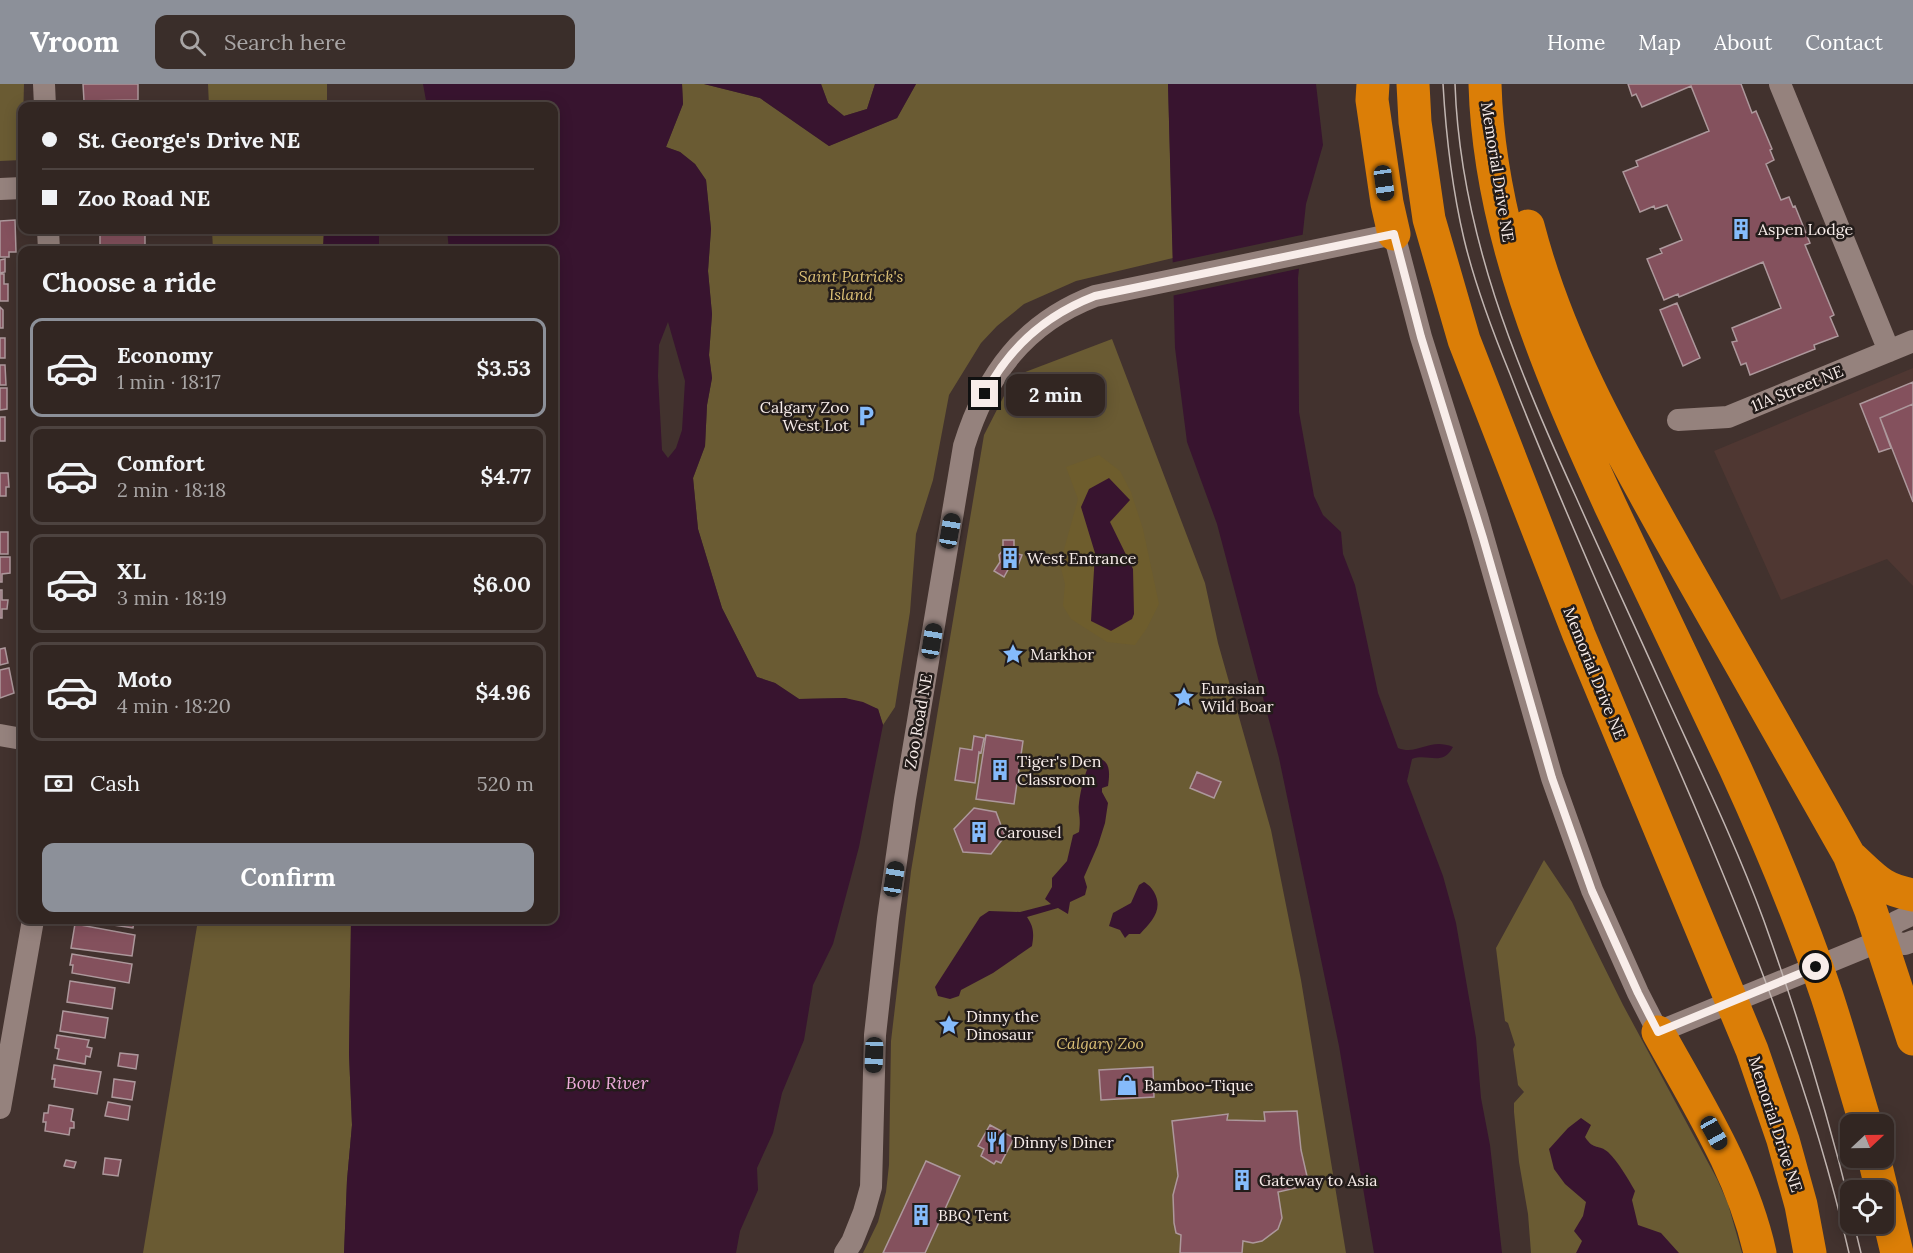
<!DOCTYPE html>
<html lang="en">
<head>
<meta charset="utf-8">
<style>
	body { margin:0; font-family:Lora,serif; background:#3a2e2a; color:#f1f3f6; height:100vh; display:flex; flex-direction:column; font-size:22px; white-space:nowrap }
	* { box-sizing:border-box; margin:0 }
	p { font-size:20px; color:#a8a5a5 }
	.icon { flex:none; width:33px; height:33px; fill:none; stroke:currentColor; stroke-width:2; stroke-linecap:round; stroke-linejoin:round }
	.map { position:relative; flex:1; overflow:hidden }
	.panel { position:absolute; left:18px; top:162px; width:540px; height:678px; display:flex; flex-direction:column; background:#322622; border-radius:12px; box-shadow:0 3px 15px #0003,0 0 0 2px #4d4340 }
	.panel>* { flex:none }
	.hud { position:absolute; left:18px; top:18px; width:540px; height:132px; border-radius:12px; box-shadow:0 3px 15px #0003,0 0 0 2px #4d4340; display:grid; align-content:center; height:132px; padding:0 24px; background:#322622 }
	.needle { width:39px; rotate:68deg }
	.tools { position:absolute; left:1840px; top:1030px; display:grid; gap:12px }
	.tools a { display:grid; place-items:center; width:54px; height:54px; border-radius:12px; background:#322622; box-shadow:0 3px 15px #0003,0 0 0 2px #4d4340; font-size:30px }
	.end { position:absolute; width:27px; height:27px; margin:-14px; border:8px solid #f8edea; background:#111; box-shadow:0 0 0 3px #111 }
	.from { border-radius:50% }
	.bubble { position:absolute; height:42px; border-radius:12px; background:#322622; box-shadow:0 3px 15px #0003,0 0 0 2px #4d4340; font-size:20px; font-weight:700; line-height:42px; text-align:center }
	.car { position:absolute; width:18px; height:36px; margin:-18px -9px; border-radius:8px; box-shadow:0 0 4px 2px #0007; background:linear-gradient(#222 24%,#8ab4d8 0 40%,#222 0 76%,#8ab4d8 0 86%,#222 0) }
	.hud b { display:flex; align-items:center; gap:21px; height:57px; font-size:22px }
	.hud b+b { border-top:2px solid #4d4340 }
	.hud i { width:15px; height:15px; background:#f1f3f6 }
	ul { padding:0; list-style:none }
	li { display:flex; align-items:center; gap:18px; height:99px; margin:0 12px 9px; padding:0 12px; border:3px solid #4d4340; border-radius:12px }
	li div { flex:1 }
	li b { display:block; font-size:22px }
	li em { font-style:normal; font-weight:700 }
	li.active { border-color:#8c9099 }
	li>.icon { width:54px; height:54px; stroke-width:1.5 }
	h2 { padding:0 24px; font-size:27px; line-height:72px }
	.pay { display:flex; align-items:center; gap:15px; height:66px; padding:0 24px; font-size:22px }
	.pay p { margin-inline-start:auto }
	.cta { display:flex; gap:12px; margin-top:auto; padding:12px 24px }
	.cta a { flex:1; height:69px; border-radius:12px; background:#8c9099; color:#fff; font-size:24px; font-weight:700; line-height:69px; text-align:center }
	header { display:flex; align-items:center; gap:36px; box-sizing:border-box; height:84px; padding:0 30px; background:#8c9099; color:#fff }
	header strong { font-size:28px }
	nav { display:flex; gap:33px; margin-inline-start:auto; font-size:21px }
	.search { width:420px; height:54px; background:#3a2e2a; display:flex; align-items:center; gap:15px; box-sizing:border-box; padding:0 21px; border-radius:12px; color:#a8a5a5; font-size:22px }
	.map>svg:first-child { display:block }
	.built { fill:#4f3732 }
	.green { fill:#6a5b33 }
	.forest { fill:#6e5d2d; fill-rule:evenodd }
	.water { fill:#38142f; fill-rule:evenodd }
	.pier { fill:#42322e }
	.building { fill:#84515d; stroke:#ad989c; stroke-width:1.5 }
	.lines { fill:none; stroke-linecap:round; stroke-linejoin:round }
	.minor { stroke:#95827d; stroke-width:22 }
	.highway { stroke:#db7e07; stroke-width:33 }
	.tram { stroke:#c2b6b2; stroke-width:1.5 }
	.route { stroke:#f8edea; stroke-width:8 }
	.labels { text-anchor:middle; dominant-baseline:central; stroke-width:5; stroke-linejoin:round; paint-order:stroke }
	.street-label { font-size:16px; fill:#f8edea; stroke:#231c1a }
	.poi-label { font-size:16px; fill:#f8edea; stroke:#231c1a; text-anchor:start }
	.park-label { font-size:16px; font-style:italic; fill:#ddc176; stroke:#231c1a }
	.water-label { font-size:18px; font-style:italic; fill:#eeabdb; stroke:#231c1a }
</style>
</head>
<body>
<header>
<strong>Vroom</strong>
<div class="search"><svg class="icon" aria-label="search" viewBox="0 0 24 24"><circle cx="10" cy="10" r="6"/><path d="M15 15l6 6"/></svg>Search here</div>
<nav><a>Home</a><a>Map</a><a>About</a><a>Contact</a></nav>
</header>
<div class="map">
<svg width="1913" height="1169" viewBox="0 0 1913 1169">
	<rect width="100%" height="100%" fill="#42322e"/>
	<path class="built" d="M1913,284v218l-26,-27 -106,41 -67,-149z"/>
	<path class="green" d="M0,0h24l-2,76 -22,1z
		M208,0h119v22h-118z
		M682,0h22l56,14 69,48 68,-28 19,-34h252l5,174 -97,23 -52,23 -27,22 -16,17 -32,52 -16,85 -17,54 -6,78 -15,95 -12,18 -5,-16 -33,-11 -46,1 -24,-16 -18,-6 -35,-69 -24,-79 -5,-51 12,-32 2,-41 5,-27 -3,-23 3,-41 -4,-43 3,-42 -5,-49 -11,-16 -15,-12 -14,-5 17,-43z
		M821,0h54l-8,25 -23,7 -16,-13z
		M212,146h112l-1,20h-110z
		M1112,255l93,244 13,60 53,187 30,150 45,273h-483l15,-31 8,-30 3,-27 2,-124 20,-170 73,-436 23,-45 13,-16z
		M1544,776l28,42 51,103 94,174 11,25 14,49h-211l-3,-39 -9,-52 -5,-50v-9l10,-11 -6,-7 -5,-36 2,-4 -7,-22 -3,-2 -9,-73z
		M198,836h153l-2,134 3,71 -5,55 -3,73h-201z"/>
	<path class="forest" d="M1099,371l21,16 11,21 12,37 16,75 -12,24 -12,17 -28,-3 -36,-23 -8,-13 2,-22 -5,-20 18,-65 -12,-32zM1109,394l1,44 22,47 -41,51 4,-67z"/>
	<path class="water" d="M423,0h259l1,20 -17,43 14,5 15,12 11,16 5,49 -3,42 4,43 -3,41 3,23 -5,27 -2,41 -12,32 5,51 24,79 35,69 18,6 24,16 46,-1 18,4 15,7 5,16 -24,122 -26,97 -20,41 -9,55 -22,53 -9,40 -16,35 1,22 -18,41 -4,22h-392l3,-73 5,-55 -3,-71 2,-134h203v-670h-105l-2,-20h107v-124h-127zM668,238l17,59 -3,49 -6,18 -8,10 -6,-8 -4,-74 1,-31z
		M704,0h117l7,19 16,13 23,-7 8,-25h41l-19,34 -68,28 -69,-48z
		M1168,0h148l7,61 -17,59 -8,74 1,134 15,84 9,19 18,17 2,22 12,31 23,108 20,55c20,8 31,-11 55,-1 -11,20 -24,6 -41,12l-5,22 36,95 13,47 20,115 5,60 9,47 12,108h-128l-35,-207 -60,-288 -62,-234 -30,-82 -12,-94z
		M324,146h55v20h-56z
		M1109,394l21,22 -20,22 23,47 1,45 -2,5 -21,12 -20,-10 4,-68 -14,-46 8,-18z
		M1094,673c17,2 16,15 14,29l-6,2v4l6,11 -3,20 -7,22 -14,32 3,10 -2,8 -15,7 -2,12 -10,-6 -31,9c7,10 7,17 5,29l-39,27 -32,17 -2,6 -9,3 -12,-3 -3,-9 45,-70 9,-6 31,1 31,-8 -6,-5 7,-12v-9l15,-17 6,-26 6,-3c1,-8 1,-12 0,-19 -2,-11 7,-49 15,-56z
		M1144,798c5,3 7,5 10,10 10,18 -3,30 -14,42h-11l-4,4 -5,-8 -11,-4 4,-13 18,-10 8,-18z
		M1581,1034l10,7 -6,12c9,14 14,7 23,15 11,11 19,25 27,39l-3,9 6,25 23,8 18,20h-103l6,-12 -8,-10 9,-15 3,-14 -21,-18 -11,-15 -5,-20 19,-21z"/>
	<path class="pier" d="M1306,150l-4,34 -131,28 -1,-33z"/>
	<path class="building" d="M83,0h55v16l-54,1z
		M1628,0h113l11,29 4,-2 16,38 -2,1 4,10 -8,4 15,36 8,-3 4,10 2,-1 15,37 -5,2 29,70 -4,2 8,19 -24,9 1,4 -65,26 -4,-12 -5,2 -9,-23 5,-1 -5,-13 49,-20 -18,-46 -84,35 -1,-3 -14,6 -17,-41 15,-6 -2,-4 22,-9 -15,-35 -12,4 -1,-3 -14,6 -17,-40 15,-6 -2,-5 73,-30 -18,-45 -49,21 -6,-13 -4,2z
		M140,19v3h-51v-1z
		M15,136l1,32h-7v5h-9v-36z
		M100,146h34v4h11v16h-45z
		M5,175v13l-5,1v-13z
		M0,190h4v10h4v17h-8z
		M1677,219l23,55 -17,8 -23,-56z
		M0,223l3,3v18h-3z
		M0,254h5v20h-5z
		M0,281h5l1,20h-6z
		M1913,298v22l-33,14 11,30 -12,4 -19,-48z
		M0,304h7v21l-7,1z
		M1913,320v98l-33,-84z
		M0,333h5v24h-5z
		M0,389h8l1,14h-3v9h-6z
		M0,448h8v22h-8z
		M1003,456h11v13l8,2 -5,13 -7,-2 -6,11 -10,-6 6,-9 -1,-7 4,-5z
		M0,473h10v16l-8,1v8h-2z
		M0,506h2v10h6l-1,9h-5v9h-2z
		M5,564l3,15 -8,2v-16z
		M9,584l5,25 -14,5v-28z
		M986,651l37,6 -9,63 -38,-5z
		M974,652l10,2 -3,15 -2,-1 -4,31 -20,-3 5,-32 12,2z
		M1197,688l24,10 -7,16 -24,-10z
		M974,724l22,4 9,24 -14,18 -28,-2 -9,-23z
		M79,836h55l-1,8z
		M75,840l60,11 -3,21 -61,-8z
		M72,870l60,10 -3,19 -57,-10 1,-8h-3z
		M70,897l45,7 -3,21 -45,-7z
		M63,927l45,7 -3,20 -45,-7z
		M57,951l32,5 -2,7 5,1 -2,9 -4,-1 -1,8 -28,-5 2,-10 -4,-1z
		M120,969l18,2 -2,14 -18,-3z
		M54,981l47,7 -4,22 -43,-7 1,-8h-3z
		M1153,983l1,30 -53,3 -2,-30z
		M114,995l21,3 -3,18 -20,-3z
		M108,1018l22,4 -2,14 -23,-4z
		M49,1021l24,4 -2,12 3,1v6h-4l-1,7 -24,-4 1,-9h-3l1,-9h4z
		M1297,1027l4,39 8,35 -31,7 4,26 -4,11 -16,12 -9,2 -10,-2 -1,12h-62l1,-18 -5,-2 -2,-10 -1,-28 5,-19 -6,-55 56,-7 -1,6 38,1 -1,-9z
		M990,1041l24,13 -13,25 -5,-2 -2,3 -13,-8 3,-7 -6,-3z
		M105,1074l16,2 -3,16 -15,-2z
		M66,1076l10,2 -2,6 -10,-2z
		M926,1077l34,15 -35,77h-42z"/>
	<g class="lines">
		<path class="minor" d="M44,0l1,22
			M1780,0l109,267
			M0,105l22,-1
			M48,146l1,20
			M1678,336l50,-3 185,-76
			M0,651l22,4
			M1880,857l16,-19 17,-8
			M0,1024l33,-188
			M845,1169l7,-11 12,-30 7,-25 4,-152 13,-117 17,-119 59,-353c22,-71 60,-123 131,-150l299,-62 27,103 56,179 75,262 40,112 46,103 20,39 222,-91 25,3 8,-3"/>
		<path class="highway" d="M1373,0l-1,16 15,103 7,31
			M1413,0l2,38 14,97 35,121 115,295 173,415 31,90 18,65 9,48
			M1485,0c4,148 64,288 125,421 41,88 84,175 125,263 34,74 66,151 92,228 14,43 26,86 39,129
			M1528,142c31,120 93,226 153,333 56,98 112,197 168,296l22,56 42,128
			M1852,774c23,21 29,31 61,37
			M1658,948c39,71 84,140 102,221
			M1874,1074l8,33
			M1884,1115l13,54"/>
		<path class="tram" d="M1443,0c3,52 9,104 21,155 11,46 28,91 46,135 26,68 55,135 84,202 96,221 201,441 255,677
			M1455,0c5,147 61,282 121,413 27,61 55,121 82,181 36,80 76,161 106,243 34,95 63,191 87,288
			M1854,1140l7,29"/>
	</g>
	<g class="lines">
		<path class="route" d="M985,310c24,-47 61,-79 110,-98l299,-62 27,103 62,201 69,240 40,113 46,102 20,39 158,-65"/>
	</g>
	<defs>
		<symbol id="building-bare" viewBox="-9 -9 18 18"><path d="M-4-6H4V6H1V3H-1V6H-4ZM-2.5-4.3h1.7v1.8h-1.7ZM.8-4.3h1.7v1.8H.8ZM-2.5-1h1.7V.8h-1.7ZM.8-1h1.7V.8H.8Z" fill="#85bbfb" stroke="#231c1a" stroke-width="2.5" paint-order="stroke"/></symbol>
		<symbol id="parking-bare" viewBox="-9 -9 18 18"><path d="M-3.5-5.5H1a3.5 3.5 0 0 1 0 7H-1V5.5H-3.5ZM-1-3.4V-.6H.8a1.4 1.4 0 0 0 0-2.8Z" fill="#85bbfb" stroke="#231c1a" stroke-width="2.5" paint-order="stroke"/></symbol>
		<symbol id="sight-bare" viewBox="-9 -9 18 18"><path d="M0-6L1.8-2.2L6-1.7L2.9 1.2L3.7 5.4L0 3.3L-3.7 5.4L-2.9 1.2L-6-1.7L-1.8-2.2Z" fill="#85bbfb" stroke="#231c1a" stroke-width="2.5" paint-order="stroke"/></symbol>
		<symbol id="shop-bare" viewBox="-9 -9 18 18"><path d="M-5-2.5h2.3a2.7 3.5 0 0 1 5.4 0H5L5.5 6h-11ZM-1.5-2.5h3a1.5 2.3 0 0 0-3 0Z" fill="#85bbfb" stroke="#231c1a" stroke-width="2.5" paint-order="stroke"/></symbol>
		<symbol id="restaurant-bare" viewBox="-9 -9 18 18"><path d="M-5-6h1v4h1v-4h1v4h1v-4h1v5L-1.5 .5V6h-2V.5L-5-1ZM5-6V6H3V1.5H1.5Q1.5-4 5-6Z" fill="#85bbfb" stroke="#231c1a" stroke-width="2.5" paint-order="stroke"/></symbol>
	</defs>
	<g fill-rule="evenodd">
		<use href="#building-bare" x="1726" y="130" width="30" height="30"/>
		<use href="#parking-bare" x="851" y="317" width="30" height="30"/>
		<use href="#building-bare" x="995" y="459" width="30" height="30"/>
		<use href="#sight-bare" x="998" y="555" width="30" height="30"/>
		<use href="#sight-bare" x="1169" y="598" width="30" height="30"/>
		<use href="#building-bare" x="985" y="671" width="30" height="30"/>
		<use href="#building-bare" x="964" y="733" width="30" height="30"/>
		<use href="#sight-bare" x="934" y="926" width="30" height="30"/>
		<use href="#shop-bare" x="1112" y="986" width="30" height="30"/>
		<use href="#restaurant-bare" x="981" y="1043" width="30" height="30"/>
		<use href="#building-bare" x="1227" y="1081" width="30" height="30"/>
		<use href="#building-bare" x="906" y="1116" width="30" height="30"/>
	</g>
	<g class="labels">
		<g class="street-label">
			<text transform="translate(1498 88) rotate(81)">Memorial Drive NE</text>
			<text transform="translate(1797 304) rotate(-22)">11A Street NE</text>
			<text transform="translate(1595 589) rotate(68)">Memorial Drive NE</text>
			<text transform="translate(918 637) rotate(-80)">Zoo Road NE</text>
			<text transform="translate(1776 1040) rotate(72)">Memorial Drive NE</text>
		</g>
		<g class="poi-label">
			<text x="1758" y="145">Aspen Lodge</text>
			<text x="849" y="323" text-anchor="end">Calgary Zoo<tspan x="849" dy="18">West Lot</tspan></text>
			<text x="1027" y="474">West Entrance</text>
			<text x="1030" y="570">Markhor</text>
			<text x="1201" y="604">Eurasian<tspan x="1201" dy="18">Wild Boar</tspan></text>
			<text x="1017" y="677">Tiger's Den<tspan x="1017" dy="18">Classroom</tspan></text>
			<text x="996" y="748">Carousel</text>
			<text x="966" y="932">Dinny the<tspan x="966" dy="18">Dinosaur</tspan></text>
			<text x="1144" y="1001">Bamboo-Tique</text>
			<text x="1013" y="1058">Dinny's Diner</text>
			<text x="1259" y="1096">Gateway to Asia</text>
			<text x="938" y="1131">BBQ Tent</text>
		</g>
		<g class="park-label">
			<text x="851" y="192">Saint Patrick's<tspan x="851" dy="18">Island</tspan></text>
			<text x="1100" y="959">Calgary Zoo</text>
		</g>
		<g class="water-label">
			<text x="607" y="998">Bow River</text>
		</g>
	</g>
</svg>
<div class="tools">
<a><svg class="needle" viewBox="-14 -14 28 28"><path d="M0-13l5 13h-10z" fill="#e53935"/><path d="M0 13l5-13h-10z" fill="#a8a5a5"/></svg></a>
<a><svg class="icon" aria-label="locate" viewBox="0 0 24 24"><circle cx="12" cy="12" r="6"/><path d="M12 2v4M12 18v4M2 12h4M18 12h4"/></svg></a>
</div>
<i class="end from" style="left:1816px;top:883px"></i>
<i class="end" style="left:985px;top:310px"></i>
<div class="bubble" style="left:1006px;top:290px;width:99px">2 min</div>
<i class="car" style="left:1384px;top:99px;rotate:172deg"></i>
<i class="car" style="left:950px;top:447px;rotate:10deg"></i>
<i class="car" style="left:932px;top:557px;rotate:9deg"></i>
<i class="car" style="left:894px;top:795px;rotate:9deg"></i>
<i class="car" style="left:874px;top:971px;rotate:182deg"></i>
<i class="car" style="left:1714px;top:1049px;rotate:151deg"></i>
<div class="hud">
<b><i class="from"></i>St. George's Drive NE</b>
<b><i></i>Zoo Road NE</b>
</div>
<section class="panel">
<h2>Choose a ride</h2>
<ul>
<li class="active"><svg class="icon" aria-label="car" viewBox="0 0 24 24"><path d="M5 17H2v-5l4-1 3-4h7l3 4 3 1v5h-3M9 17h6M6 11h13"/><circle cx="7" cy="17" r="2"/><circle cx="17" cy="17" r="2"/></svg><div><b>Economy</b><p>1 min · 18:17</p></div><em>$3.53</em></li>
<li><svg class="icon" aria-label="car" viewBox="0 0 24 24"><path d="M5 17H2v-5l4-1 3-4h7l3 4 3 1v5h-3M9 17h6M6 11h13"/><circle cx="7" cy="17" r="2"/><circle cx="17" cy="17" r="2"/></svg><div><b>Comfort</b><p>2 min · 18:18</p></div><em>$4.77</em></li>
<li><svg class="icon" aria-label="car" viewBox="0 0 24 24"><path d="M5 17H2v-5l4-1 3-4h7l3 4 3 1v5h-3M9 17h6M6 11h13"/><circle cx="7" cy="17" r="2"/><circle cx="17" cy="17" r="2"/></svg><div><b>XL</b><p>3 min · 18:19</p></div><em>$6.00</em></li>
<li><svg class="icon" aria-label="car" viewBox="0 0 24 24"><path d="M5 17H2v-5l4-1 3-4h7l3 4 3 1v5h-3M9 17h6M6 11h13"/><circle cx="7" cy="17" r="2"/><circle cx="17" cy="17" r="2"/></svg><div><b>Moto</b><p>4 min · 18:20</p></div><em>$4.96</em></li>
</ul>
<div class="pay"><svg class="icon" aria-label="cash" viewBox="0 0 24 24"><path d="M3 7h18v10H3z"/><circle cx="12" cy="12" r="2"/></svg>Cash<p>520 m</p></div>
<div class="cta"><a>Confirm</a></div>
</section>
</div>
</body>
</html>
